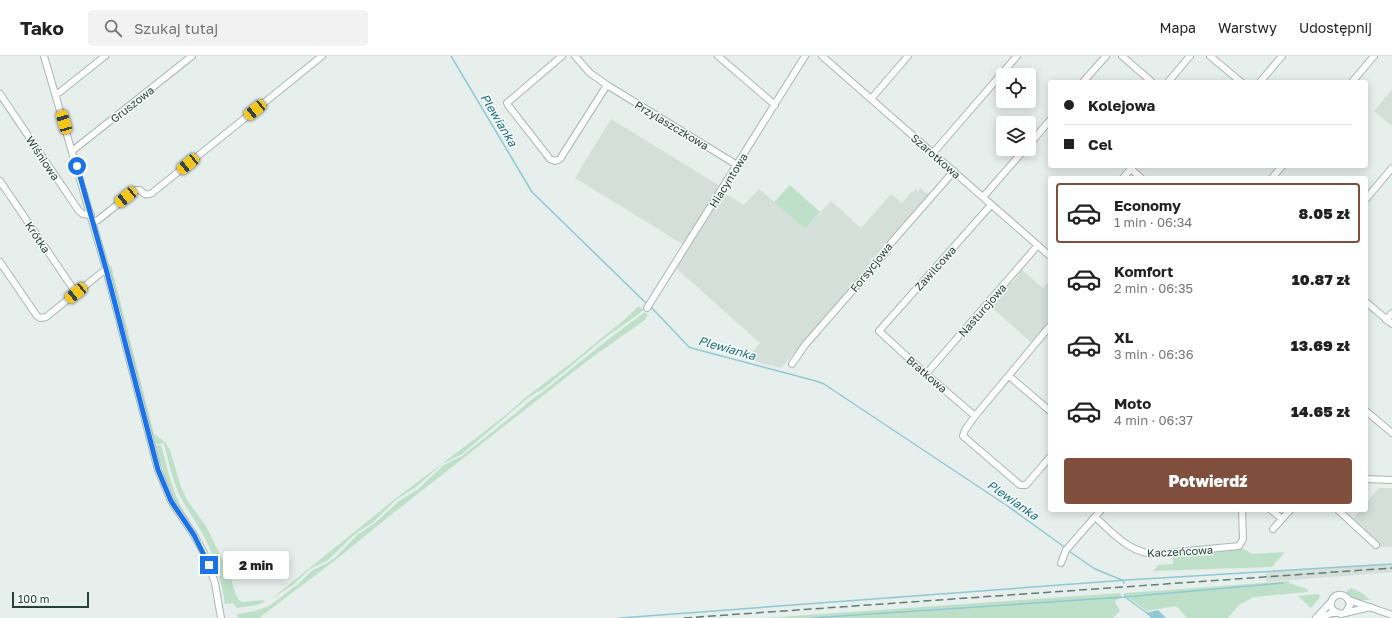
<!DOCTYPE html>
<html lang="pl">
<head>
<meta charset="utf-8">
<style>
	body { margin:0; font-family:"Golos Text",sans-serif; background:#f2f2f2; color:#222; height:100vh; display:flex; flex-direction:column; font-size:15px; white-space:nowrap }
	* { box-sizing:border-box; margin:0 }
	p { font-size:13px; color:#767676 }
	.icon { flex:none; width:22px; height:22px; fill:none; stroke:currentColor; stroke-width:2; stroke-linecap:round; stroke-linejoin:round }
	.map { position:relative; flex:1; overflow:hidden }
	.panel { position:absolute; left:1048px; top:120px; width:320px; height:336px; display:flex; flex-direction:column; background:#fff; border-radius:4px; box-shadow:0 2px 10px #0003 }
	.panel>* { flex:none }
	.banner { position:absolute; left:1048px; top:24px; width:320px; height:88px; border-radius:4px; box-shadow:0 2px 10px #0003; display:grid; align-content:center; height:88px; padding:0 16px; background:#fff }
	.controls { position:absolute; left:996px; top:12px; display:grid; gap:8px }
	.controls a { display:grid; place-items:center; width:40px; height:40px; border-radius:4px; background:#fff; box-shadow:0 2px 10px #0003; font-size:20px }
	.scale { position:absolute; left:12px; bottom:10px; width:77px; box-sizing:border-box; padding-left:4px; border:2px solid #24423a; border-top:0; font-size:11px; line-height:14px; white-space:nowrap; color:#24423a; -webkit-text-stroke:3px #f7fbf9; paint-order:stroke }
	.end { position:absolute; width:18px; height:18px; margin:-9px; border:5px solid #1a73e8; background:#fff; box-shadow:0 0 0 2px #fff }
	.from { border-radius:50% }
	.bubble { position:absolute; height:28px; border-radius:4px; background:#fff; box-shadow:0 2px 10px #0003; font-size:13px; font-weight:800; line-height:28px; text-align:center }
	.car { position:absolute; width:12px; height:24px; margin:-12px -6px; border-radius:5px; box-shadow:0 0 3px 1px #0007; background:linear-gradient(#f5c518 24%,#345 0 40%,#f5c518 0 76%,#345 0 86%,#f5c518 0) }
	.banner b { display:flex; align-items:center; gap:14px; height:38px; font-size:15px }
	.banner b+b { border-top:1px solid #e0e0e0 }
	.banner i { width:10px; height:10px; background:#222 }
	ul { padding:7px 0 0; list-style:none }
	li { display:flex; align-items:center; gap:12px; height:60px; margin:0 8px 6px; padding:0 8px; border:2px solid transparent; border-radius:4px }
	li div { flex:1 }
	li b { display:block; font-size:15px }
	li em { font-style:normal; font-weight:800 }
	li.current { border-color:#804e3d }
	li>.icon { width:36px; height:36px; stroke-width:1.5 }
	.button { display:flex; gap:8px; margin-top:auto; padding:8px 16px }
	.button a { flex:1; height:46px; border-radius:4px; background:#804e3d; color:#fff; font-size:16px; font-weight:800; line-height:46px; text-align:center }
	header { display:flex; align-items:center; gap:24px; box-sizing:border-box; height:56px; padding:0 20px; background:#fff; border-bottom:1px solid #e0e0e0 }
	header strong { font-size:19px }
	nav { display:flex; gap:22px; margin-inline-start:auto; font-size:14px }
	.search { width:280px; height:36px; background:#f2f2f2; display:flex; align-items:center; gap:10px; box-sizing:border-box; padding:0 14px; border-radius:4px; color:#767676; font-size:15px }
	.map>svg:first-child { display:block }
	.built { fill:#d4dfda }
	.green { fill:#bfe0c8 }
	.water { fill:#8ec9d4 }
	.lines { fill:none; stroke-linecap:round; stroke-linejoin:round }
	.stream { stroke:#8ec9d4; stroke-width:1.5 }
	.minor-casing { stroke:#a8b8b2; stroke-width:8 }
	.minor { stroke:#fff; stroke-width:6 }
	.rail { stroke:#5f7d75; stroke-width:1.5; stroke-dasharray:8 4; stroke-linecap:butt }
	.route { stroke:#1a73e8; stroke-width:5 }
	.labels { text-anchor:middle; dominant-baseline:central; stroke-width:3; stroke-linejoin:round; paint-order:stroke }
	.street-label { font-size:11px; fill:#24423a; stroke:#f7fbf9 }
	.water-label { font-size:12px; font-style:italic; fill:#1c6f80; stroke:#f7fbf9 }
</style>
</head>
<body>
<header>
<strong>Tako</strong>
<div class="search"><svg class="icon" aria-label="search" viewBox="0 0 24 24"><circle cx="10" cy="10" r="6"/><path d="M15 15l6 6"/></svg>Szukaj tutaj</div>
<nav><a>Mapa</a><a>Warstwy</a><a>Udostępnij</a></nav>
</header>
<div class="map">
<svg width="1392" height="562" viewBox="0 0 1392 562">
	<rect width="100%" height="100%" fill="#e6efeb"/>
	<path class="built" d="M1392,33v37l-18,-15z
		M611,63l109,67 -24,39 -4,4 -1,4 -7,12 -109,-67z
		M920,132l6,5 5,-1 -48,54 3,3 -105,119 -35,-9 14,-16 -84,-75 48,-75 20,12 15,-16 46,40 26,-28 30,27 30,-34 11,9 10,-12 1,1 3,-3 2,2z
		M1021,213l22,19 7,-8v44l-17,20 -43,-38 19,-23h3l7,-8 -1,-3z
		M1379,432h13v59h-11l-29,-27 8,-10h6v-7z
		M1392,508v8l-126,10 -1,-10z"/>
	<path class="green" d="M790,129l30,27 -15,17 -31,-27z
		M111,209l43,169 11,8 5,8 11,37 6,13 19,26 23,47 7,22 3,5 3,2 21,-2 2,2 -8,3 -20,3 -4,-5 -8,1c-4,-27 -13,-55 -27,-78 -6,-11 -14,-21 -19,-32 -7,-16 -11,-34 -15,-51l-11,2 -45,-177z
		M639,250l4,4 -4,4 -33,23 -63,52 -14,8 -67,57 -20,10 -26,23 -19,12 -25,24 -17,11 -27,26 -18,9 -16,15 -24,16 125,-101 81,-61 31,-24 19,-17 44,-33 54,-44z
		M645,256l3,3 -3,5 -54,38 -204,160 -49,40 -79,60h-21l-1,-4 18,-3 14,-5 29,-22 15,-14 14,-7 9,-6 21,-22 19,-13 23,-21 18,-11 27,-25 18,-9 54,-43 15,-13 10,-7 69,-55z
		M161,389c7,26 12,52 28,74l-1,4 -15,-23 -11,-23 2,-3 -3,-11 -3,-2 -5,-15z
		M1244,493l8,5 33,-2 -13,15 -119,4 5,-6 15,-1v-8z
		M1289,525v2l18,6 1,3 -54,5 -15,8 -11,13h-41l-11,-12 -29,5 -21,-15v-3z
		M1351,532l11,5 8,7h-18l-6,-7 2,-3z
		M1120,537l1,1 1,4 -6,2 -1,2 5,9 -7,7h-348z
		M1319,538l1,3 -9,11 -13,-12z"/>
	<path class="water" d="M1158,554l8,8h-15l-5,-5z"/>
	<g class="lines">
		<path class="stream" d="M451,0l81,136 116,113
			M651,251l38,40 6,2 121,32 8,3 185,123 54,39
			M1070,496l25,17 27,11 2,3
			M1125,538v3l22,16
			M620,562l507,-38 265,-16
			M811,562l314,-21 158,-14"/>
		<defs>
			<path id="minor" d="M44,0l62,213 52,201 13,31 23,34 11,20 10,28 6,35
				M562,0l-55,47 1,2 42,54 5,2 5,-2 47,-74
				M575,0l15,17 17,12 130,80
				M718,0l57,49
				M822,0l228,200
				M1122,0l30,26
				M1210,0l31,26
				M1083,26l23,-26
				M1168,26l22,-26
				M1260,26l22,-26
				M1352,26l22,-26
				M0,38l79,117 4,3 8,1
				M55,38l5,-2 45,-36
				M871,43l37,-43
				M1029,89l21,-25
				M72,95l120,-95
				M933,97l84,-97
				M1131,113l10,9
				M1123,122l10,-12
				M1272,122l10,-12
				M0,125l76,112
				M983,141l42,-48
				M1366,143l26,-31
				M93,166l5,-2 38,-30h4c4,4 6,6 12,3l170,-137
				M0,206l37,54 3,2 6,-1 60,-48
				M1366,246l26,22
				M647,252l158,-252
				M1386,264l6,-7
				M1050,270l-75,90 -10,14 -2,6 57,49h6l24,-28
				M792,308l13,-19 82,-94 4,-8 63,-72
				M926,318l112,-129
				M1009,320l41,35
				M1366,355l26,22
				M975,360l-49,-42 -47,-43 112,-126
				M1366,423l26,1
				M1271,454l11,9 8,-9
				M1338,454l38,35
				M1095,461c18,16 35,37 62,37l82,-8 4,-7 -1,-29
				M1273,473l9,-10
				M1061,507l5,-13 35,-40
				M1349,544l43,15
				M1346,556l4,-7c-2,-15 -21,-13 -19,2l3,4 7,3 29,-7
				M1316,562l14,-15
				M1322,562l9,-5h5"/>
		</defs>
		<use href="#minor" class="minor-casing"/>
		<use href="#minor" class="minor"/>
		<path class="rail" d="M684,562l708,-50"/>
	</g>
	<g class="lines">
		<path class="route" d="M77,110l29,103 52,201 13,31 23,34 15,30"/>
	</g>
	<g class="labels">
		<g class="street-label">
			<text transform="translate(132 48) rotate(-38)">Gruszowa</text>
			<text transform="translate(672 69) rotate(31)">Przylaszczkowa</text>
			<text transform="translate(936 100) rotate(41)">Szarotkowa</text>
			<text transform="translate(43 102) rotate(56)">Wiśniowa</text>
			<text transform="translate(728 124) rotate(-58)">Hiacyntowa</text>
			<text transform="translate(38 181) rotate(56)">Krótka</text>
			<text transform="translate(871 211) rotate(-51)">Forsycjowa</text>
			<text transform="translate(935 212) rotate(-48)">Zawilcowa</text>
			<text transform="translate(982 254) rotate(-49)">Nasturcjowa</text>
			<text transform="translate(927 318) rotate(41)">Bratkowa</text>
			<text transform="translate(1180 495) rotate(-3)">Kaczeńcowa</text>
		</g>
		<g class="water-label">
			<text transform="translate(499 64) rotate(59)">Plewianka</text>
			<text transform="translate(727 292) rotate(16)">Plewianka</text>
			<text transform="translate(1013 444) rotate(35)">Plewianka</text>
		</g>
	</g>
</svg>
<div class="controls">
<a><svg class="icon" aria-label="locate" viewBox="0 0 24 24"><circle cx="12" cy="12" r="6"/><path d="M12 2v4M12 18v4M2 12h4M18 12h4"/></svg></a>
<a><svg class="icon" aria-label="layers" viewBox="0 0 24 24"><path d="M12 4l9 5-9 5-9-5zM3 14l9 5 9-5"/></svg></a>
</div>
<div class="scale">100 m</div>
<i class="end from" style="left:77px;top:110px"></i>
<i class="end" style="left:209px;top:509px"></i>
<div class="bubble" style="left:223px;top:495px;width:66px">2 min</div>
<i class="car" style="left:255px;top:54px;rotate:231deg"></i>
<i class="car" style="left:64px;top:66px;rotate:344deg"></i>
<i class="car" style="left:188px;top:108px;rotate:231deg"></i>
<i class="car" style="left:126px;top:141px;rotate:231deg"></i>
<i class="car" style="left:76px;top:237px;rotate:231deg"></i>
<div class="banner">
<b><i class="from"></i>Kolejowa</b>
<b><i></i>Cel</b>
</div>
<section class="panel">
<ul>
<li class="current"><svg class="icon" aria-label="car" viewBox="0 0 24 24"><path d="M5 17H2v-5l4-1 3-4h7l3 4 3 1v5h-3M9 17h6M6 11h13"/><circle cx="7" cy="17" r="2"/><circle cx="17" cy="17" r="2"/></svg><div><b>Economy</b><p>1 min · 06:34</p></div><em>8.05 zł</em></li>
<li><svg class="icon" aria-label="car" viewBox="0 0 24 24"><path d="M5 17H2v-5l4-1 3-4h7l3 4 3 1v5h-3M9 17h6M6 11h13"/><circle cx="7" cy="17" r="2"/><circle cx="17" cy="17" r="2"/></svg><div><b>Komfort</b><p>2 min · 06:35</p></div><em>10.87 zł</em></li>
<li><svg class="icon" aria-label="car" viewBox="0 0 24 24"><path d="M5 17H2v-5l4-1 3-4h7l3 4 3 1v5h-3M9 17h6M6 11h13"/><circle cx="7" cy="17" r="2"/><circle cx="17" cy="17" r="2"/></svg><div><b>XL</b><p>3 min · 06:36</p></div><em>13.69 zł</em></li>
<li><svg class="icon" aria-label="car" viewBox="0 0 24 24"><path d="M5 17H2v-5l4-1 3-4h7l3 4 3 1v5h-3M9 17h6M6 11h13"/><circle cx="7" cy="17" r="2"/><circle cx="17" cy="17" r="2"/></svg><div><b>Moto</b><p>4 min · 06:37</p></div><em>14.65 zł</em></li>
</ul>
<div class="button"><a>Potwierdź</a></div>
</section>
</div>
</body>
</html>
